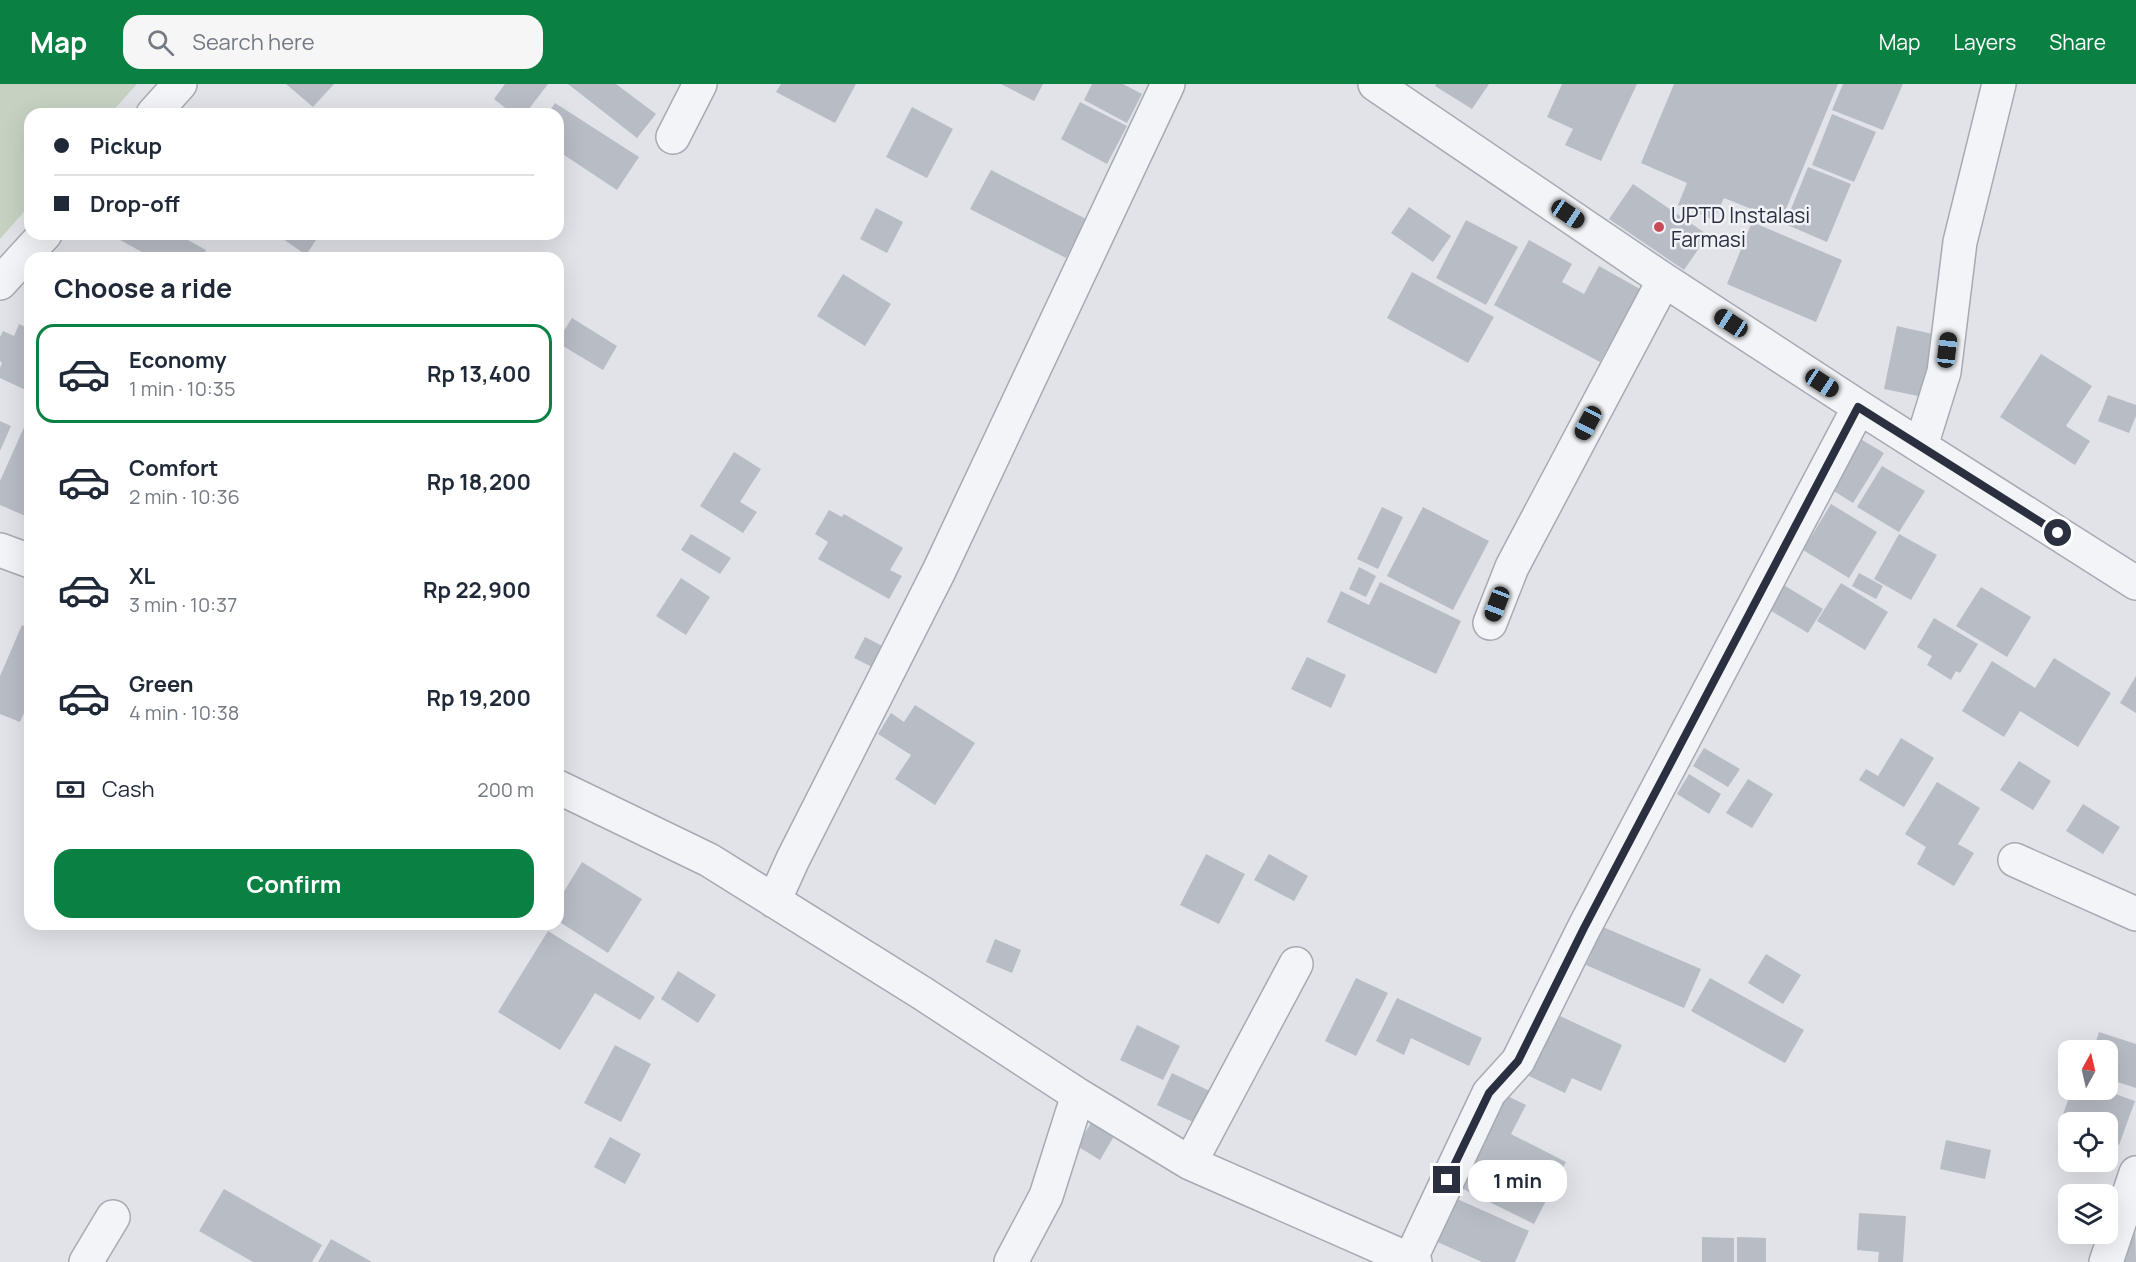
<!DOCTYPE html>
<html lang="en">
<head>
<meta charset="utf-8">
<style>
	body { margin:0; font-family:Manrope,sans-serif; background:#f6f6f7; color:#1f2937; height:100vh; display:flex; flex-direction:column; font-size:22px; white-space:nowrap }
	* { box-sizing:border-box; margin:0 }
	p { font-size:20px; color:#747a83 }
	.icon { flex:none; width:33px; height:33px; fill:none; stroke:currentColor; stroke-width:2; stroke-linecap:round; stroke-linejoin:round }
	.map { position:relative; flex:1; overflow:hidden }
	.sheet { position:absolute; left:24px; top:168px; width:540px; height:678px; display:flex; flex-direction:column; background:#fff; border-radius:18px; box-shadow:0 6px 24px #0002 }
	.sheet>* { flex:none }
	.top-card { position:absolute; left:24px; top:24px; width:540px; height:132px; border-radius:18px; box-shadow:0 6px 24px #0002; display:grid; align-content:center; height:132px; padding:0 30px; background:#fff }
	.needle { width:39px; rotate:8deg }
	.tools { position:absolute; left:2058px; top:956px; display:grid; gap:12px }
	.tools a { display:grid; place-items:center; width:60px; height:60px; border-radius:12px; background:#fff; box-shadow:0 6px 24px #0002; font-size:30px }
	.end { position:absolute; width:27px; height:27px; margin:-14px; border:8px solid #2a3040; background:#fff; box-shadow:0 0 0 3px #fff }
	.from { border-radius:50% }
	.bubble { position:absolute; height:42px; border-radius:18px; background:#fff; box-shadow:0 6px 24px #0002; font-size:20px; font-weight:700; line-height:42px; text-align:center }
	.car { position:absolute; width:18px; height:36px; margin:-18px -9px; border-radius:8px; box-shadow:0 0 4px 2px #0007; background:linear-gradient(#222 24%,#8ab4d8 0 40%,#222 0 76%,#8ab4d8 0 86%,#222 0) }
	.top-card b { display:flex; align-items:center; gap:21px; height:57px; font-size:22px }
	.top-card b+b { border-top:2px solid #e0e1e3 }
	.top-card i { width:15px; height:15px; background:#1f2937 }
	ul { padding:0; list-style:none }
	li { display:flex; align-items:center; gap:18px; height:99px; margin:0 12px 9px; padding:0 18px; border:3px solid transparent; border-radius:18px }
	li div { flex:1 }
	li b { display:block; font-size:22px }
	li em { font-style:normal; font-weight:700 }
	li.current { border-color:#0b8043 }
	li>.icon { width:54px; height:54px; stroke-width:1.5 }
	h2 { padding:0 30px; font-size:27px; line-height:72px }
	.pay { display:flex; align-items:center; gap:15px; height:66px; padding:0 30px; font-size:22px }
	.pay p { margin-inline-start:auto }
	.action { display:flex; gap:12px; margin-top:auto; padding:12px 30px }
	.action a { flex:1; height:69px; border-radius:18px; background:#0b8043; color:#fff; font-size:24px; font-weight:700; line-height:69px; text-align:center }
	header { display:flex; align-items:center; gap:36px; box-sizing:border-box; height:84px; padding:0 30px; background:#0b8043; color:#fff }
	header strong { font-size:28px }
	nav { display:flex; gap:33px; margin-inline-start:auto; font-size:21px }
	.search { width:420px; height:54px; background:#f6f6f7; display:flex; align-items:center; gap:15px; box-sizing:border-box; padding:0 21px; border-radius:18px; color:#747a83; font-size:22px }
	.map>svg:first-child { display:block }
	.green { fill:#c5d2c2 }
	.building { fill:#b8bcc5 }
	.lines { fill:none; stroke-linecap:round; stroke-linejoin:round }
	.minor-casing { stroke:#a6aab3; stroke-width:36 }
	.minor { stroke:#f3f4f7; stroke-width:33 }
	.route { stroke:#2a3040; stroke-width:8 }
	.poi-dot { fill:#c84b57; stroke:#f0f2f6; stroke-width:2 }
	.labels { text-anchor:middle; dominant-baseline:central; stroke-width:5; stroke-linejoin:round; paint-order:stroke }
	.poi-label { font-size:21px; fill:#2a3040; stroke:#f0f2f6; text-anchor:start }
</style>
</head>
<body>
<header>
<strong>Map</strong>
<div class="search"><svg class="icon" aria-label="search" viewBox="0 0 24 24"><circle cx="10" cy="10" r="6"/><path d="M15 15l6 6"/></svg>Search here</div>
<nav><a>Map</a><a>Layers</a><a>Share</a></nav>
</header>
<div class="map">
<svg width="2136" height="1178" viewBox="0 0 2136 1178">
	<rect width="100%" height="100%" fill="#e1e3e9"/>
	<path class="green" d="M0,0h137l-27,30h-80v91l-30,34z"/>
	<path class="building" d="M286,0h48l-21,23z
		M505,0h43l-23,30h-12l-19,-15z
		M568,0h48l40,30 -19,24z
		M781,0h75l-21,39 -59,-31z
		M1001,0h42l-9,17z
		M1092,0h31l19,10 -15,29 -43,-23z
		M1436,0h53l-17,25 -37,-23z
		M1562,0h75l-36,77 -36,-16 8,-16 -26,-12z
		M1674,0h164l-57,137 -57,-23 -10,22 -36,-15 9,-22 -46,-20z
		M1843,0h60l-20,46 -51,-20z
		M1080,18l47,24 -20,38 -46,-25z
		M555,19l84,54 -22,33 -59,-39v-37h-10z
		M912,23l41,22 -26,49 -41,-21z
		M1832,30l44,18 -22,50 -42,-17z
		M1808,83l43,17 -24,58 -42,-18z
		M991,86l95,49 -20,39 -96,-49z
		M1633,100l75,51 -24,35 -75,-51z
		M1409,123l42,29 -18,26 -42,-29z
		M876,124l27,14 -16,31 -27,-14z
		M1466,136l52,27 -32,58 -50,-27z
		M1752,138l90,38 -26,62 -89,-38z
		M109,150h68l29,16 -4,8h-49z
		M276,150h44l-14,21z
		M1529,156l43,24 -10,18 22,12 15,-28 41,23 -40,73 -106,-57z
		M1412,188l82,45 -26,46 -81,-45z
		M843,190l48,30 -26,42 -48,-30z
		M572,234l45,28 -14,24 -45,-27v-3z
		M19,240l11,5v63l-30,-14v-10l2,-5 -2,-2v-24l3,-6 11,5z
		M1897,242l40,9 -14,62 -39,-8z
		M2041,270l51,32 -26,40 24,15 -15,24 -75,-48z
		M2108,311l28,10v11l-7,17 -31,-12z
		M0,337l11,5 -11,25z
		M25,341l5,2v91l-30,-13v-24z
		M1859,354l25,15 -31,50 -24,-15z
		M734,368l27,17 -21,33 17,10 -14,21 -43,-27z
		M1882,382l43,25 -26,41 -42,-25z
		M1831,420l46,28 -28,46 -46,-28z
		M1382,423l21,10 -25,52 -21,-10z
		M1423,423l66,34 -36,69 -66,-34z
		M829,426l13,7 2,-3 59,34 -13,22 12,6 -13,23 -71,-40 10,-17 -13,-8z
		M691,450l40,24 -11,16 -39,-24z
		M1899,450l38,21 -26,45 -37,-21z
		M1359,483l17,9 -10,21 -17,-8z
		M1859,489l24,13 -7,13 -24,-13z
		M681,494l29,19 -24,38 -30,-19z
		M1380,498l81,39 -25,53 -109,-52 14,-31 28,14z
		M1841,499l47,29 -23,38 -48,-29z
		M1782,500l41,25 -15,24 -40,-24z
		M1981,503l50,30 -24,40 -51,-31z
		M1934,534l44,26 -18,29 -4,-2 -5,9 -24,-15 5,-9 -15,-9z
		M22,541l8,4v70l-10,23 -20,-8v-38z
		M865,553l23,12 -12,20 -22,-11z
		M1307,573l39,18 -15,33 -40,-19z
		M2054,574l57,35 -33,54 -58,-36 -16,26 -42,-26 30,-50 43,27z
		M2136,592v37l-16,-10z
		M915,621l60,38 -40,62 -40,-26 16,-24 -33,-21 13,-21 13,9z
		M1901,654l33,20 -30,49 -45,-27 7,-11 12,7z
		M1704,664l36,21 -12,18 -35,-21z
		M2019,677l32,20 -18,29 -33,-20z
		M1689,690l32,20 -12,20 -32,-20z
		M1748,695l25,15 -21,34 -26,-15z
		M1937,698l43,26 -22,36 16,9 -20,33 -37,-22 9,-17 -21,-13z
		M2083,720l37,23 -17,27 -37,-23z
		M1206,770l39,20 -26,50 -39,-19z
		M1269,770l39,22 -14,25 -40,-21z
		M582,778l60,37 -34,54 -50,-32v-20z
		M1603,843l98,42 -17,39 -98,-43z
		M548,847l107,66 -15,23 -45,-27 -35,57 -62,-38z
		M995,855l26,11 -9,23 -26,-11z
		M1766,870l35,21 -18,29 -35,-21z
		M678,887l38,24 -18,28 -37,-24z
		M1356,894l32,15 -32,63 -31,-15z
		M1710,894l94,52 -19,33 -94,-52z
		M1397,914l85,40 -13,28 -58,-28 -7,17 -28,-14z
		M1558,931l64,30 -21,46 -29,-13 -7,15 -36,-17z
		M1137,941l43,21 -17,34 -43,-20z
		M2099,948l37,12v44l-28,-9v-29h-15z
		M615,961l36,19 -30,58 -37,-19z
		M1172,989l42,20 -15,32 -42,-20z
		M2072,1005h29l34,12 -16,44 -11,-5v-18h-40v4l-8,-3z
		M1497,1007l29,14 -15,29 55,28 -32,62 -83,-41z
		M1094,1034l23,13 -17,29 -23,-14z
		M610,1053l31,17 -16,30 -31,-17z
		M1946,1056l45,10 -6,29 -45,-10z
		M224,1105l98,56 -10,17h-59l-54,-31z
		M1444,1109l85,38 -14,31h-33l-58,-26z
		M1859,1129l47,3 -3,46h-25l1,-10 -22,-2z
		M2135,1138l1,40h-12z
		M1702,1153l32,1v24h-32z
		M1737,1153l29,1v24h-29z
		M331,1155l41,23h-54z"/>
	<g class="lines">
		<defs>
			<path id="minor" d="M1375,0l289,196 195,127 277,176
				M153,30l27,-30
				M673,53l27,-53
				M0,199l45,-49
				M1921,362l23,-74 16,-130 39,-158
				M0,466l30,11
				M1490,539l22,-56 152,-287
				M558,703l151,73 213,133 156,102 112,68 225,99
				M2015,776l121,54
				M774,817l19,-42 146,-288 229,-487
				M1190,1079l106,-199
				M1410,1176l79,-167 29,-32 66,-133 275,-521
				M86,1178l27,-45
				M1011,1178l35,-66 32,-101
				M2106,1178l30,-89"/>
		</defs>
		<use href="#minor" class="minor-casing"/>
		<use href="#minor" class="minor"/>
	</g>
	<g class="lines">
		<path class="route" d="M1447,1096l42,-87 29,-32 66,-133 274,-521 200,126"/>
	</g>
	<circle class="poi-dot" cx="1659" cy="143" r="6"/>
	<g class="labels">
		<g class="poi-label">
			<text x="1671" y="131">UPTD Instalasi<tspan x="1671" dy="24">Farmasi</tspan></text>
		</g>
	</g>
</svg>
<div class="tools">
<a><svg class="needle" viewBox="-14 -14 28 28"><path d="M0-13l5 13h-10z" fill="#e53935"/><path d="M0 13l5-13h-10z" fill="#747a83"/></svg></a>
<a><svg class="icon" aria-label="locate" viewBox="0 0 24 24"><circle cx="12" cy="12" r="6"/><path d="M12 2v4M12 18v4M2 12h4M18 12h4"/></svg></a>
<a><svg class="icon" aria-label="layers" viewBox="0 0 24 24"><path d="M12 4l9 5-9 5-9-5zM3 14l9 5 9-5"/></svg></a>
</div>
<i class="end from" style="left:2058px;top:449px"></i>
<i class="end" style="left:1447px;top:1096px"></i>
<div class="bubble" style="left:1468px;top:1076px;width:99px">1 min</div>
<i class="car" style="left:1568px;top:130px;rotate:124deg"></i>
<i class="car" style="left:1731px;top:239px;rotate:303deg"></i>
<i class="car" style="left:1947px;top:266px;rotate:7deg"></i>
<i class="car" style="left:1822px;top:299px;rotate:123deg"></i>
<i class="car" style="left:1588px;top:339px;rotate:208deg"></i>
<i class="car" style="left:1497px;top:520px;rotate:201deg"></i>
<div class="top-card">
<b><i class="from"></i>Pickup</b>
<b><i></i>Drop-off</b>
</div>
<section class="sheet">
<h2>Choose a ride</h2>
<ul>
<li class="current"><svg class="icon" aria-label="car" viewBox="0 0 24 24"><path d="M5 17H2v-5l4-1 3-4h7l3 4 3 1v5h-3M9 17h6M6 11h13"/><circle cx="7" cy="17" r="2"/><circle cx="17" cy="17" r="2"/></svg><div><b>Economy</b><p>1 min · 10:35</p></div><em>Rp 13,400</em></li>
<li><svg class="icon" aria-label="car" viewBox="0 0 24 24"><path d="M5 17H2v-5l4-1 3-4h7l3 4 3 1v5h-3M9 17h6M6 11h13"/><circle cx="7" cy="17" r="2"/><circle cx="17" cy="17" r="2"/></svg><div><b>Comfort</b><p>2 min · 10:36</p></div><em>Rp 18,200</em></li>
<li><svg class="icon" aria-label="car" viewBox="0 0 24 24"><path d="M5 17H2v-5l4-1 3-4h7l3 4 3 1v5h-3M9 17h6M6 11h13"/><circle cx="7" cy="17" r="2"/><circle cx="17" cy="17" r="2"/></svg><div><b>XL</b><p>3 min · 10:37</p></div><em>Rp 22,900</em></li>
<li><svg class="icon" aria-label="car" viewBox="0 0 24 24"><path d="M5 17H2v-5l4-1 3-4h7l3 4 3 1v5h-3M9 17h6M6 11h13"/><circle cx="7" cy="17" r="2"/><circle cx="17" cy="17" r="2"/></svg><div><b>Green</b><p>4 min · 10:38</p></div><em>Rp 19,200</em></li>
</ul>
<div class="pay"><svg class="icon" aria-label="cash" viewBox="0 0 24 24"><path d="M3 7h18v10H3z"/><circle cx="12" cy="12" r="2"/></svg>Cash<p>200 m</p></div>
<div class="action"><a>Confirm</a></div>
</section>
</div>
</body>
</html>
